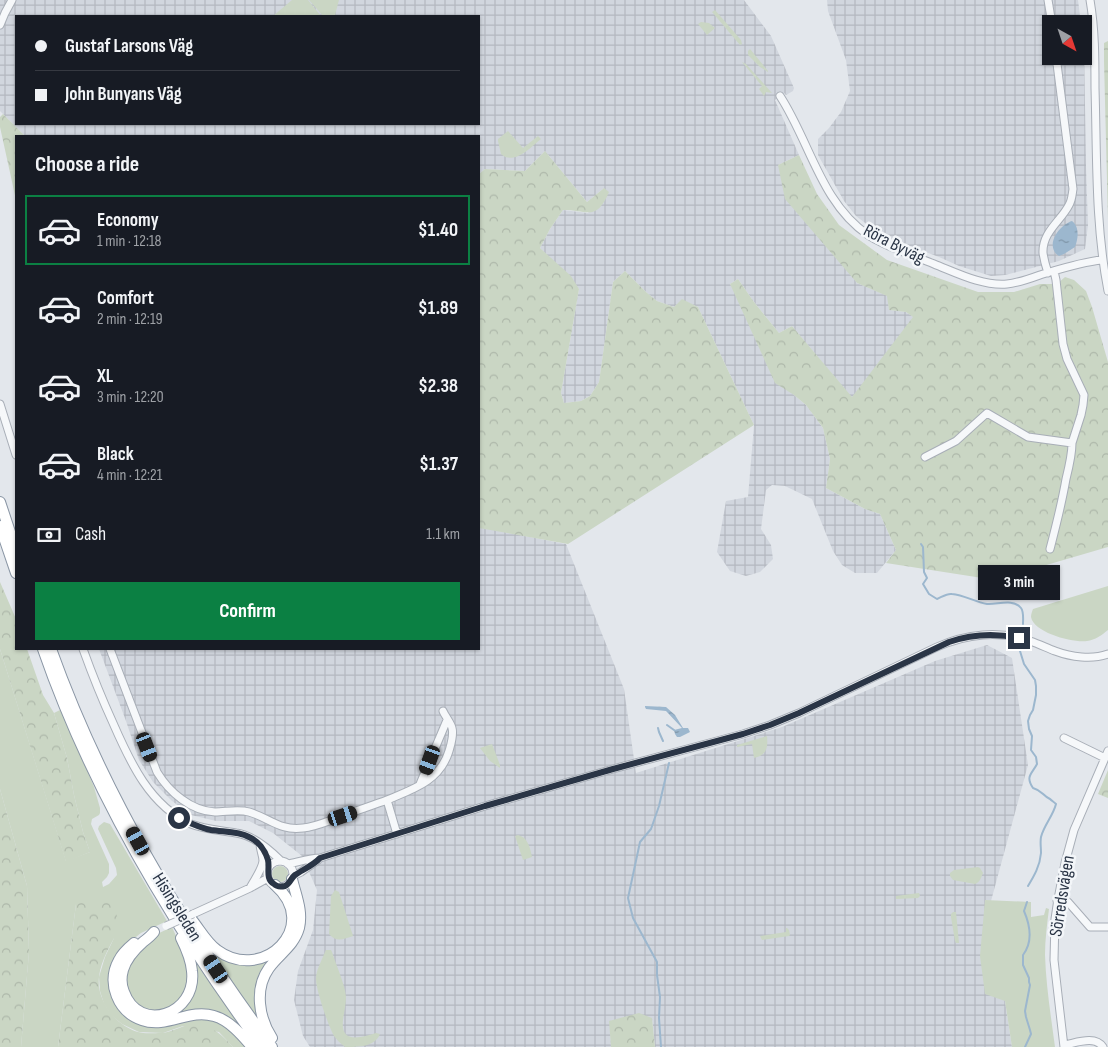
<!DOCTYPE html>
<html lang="en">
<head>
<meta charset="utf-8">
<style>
	body { margin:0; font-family:"Sofia Sans Condensed",sans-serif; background:#242831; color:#f1f3f6; height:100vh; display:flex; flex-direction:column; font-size:19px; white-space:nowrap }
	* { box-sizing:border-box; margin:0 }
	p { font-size:16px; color:#9ea1a6 }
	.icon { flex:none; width:28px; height:28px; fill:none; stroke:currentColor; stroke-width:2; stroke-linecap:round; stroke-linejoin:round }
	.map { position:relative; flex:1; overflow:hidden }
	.drawer { position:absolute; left:15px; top:135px; width:465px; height:515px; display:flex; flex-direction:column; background:#171b24; border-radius:0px; box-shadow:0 1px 4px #0004 }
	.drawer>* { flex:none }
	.banner { position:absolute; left:15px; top:15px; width:465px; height:110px; border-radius:0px; box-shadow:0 1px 4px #0004; display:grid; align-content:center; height:110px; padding:0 20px; background:#171b24 }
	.needle { width:32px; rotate:140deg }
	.tools { position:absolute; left:1042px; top:15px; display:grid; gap:10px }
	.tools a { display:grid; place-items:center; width:50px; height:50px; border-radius:0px; background:#171b24; box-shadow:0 1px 4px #0004; font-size:25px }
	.end { position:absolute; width:22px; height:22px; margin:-11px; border:6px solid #2a3546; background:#fff; box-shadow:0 0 0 2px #fff }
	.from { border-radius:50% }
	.bubble { position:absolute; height:35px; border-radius:0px; background:#171b24; box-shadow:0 1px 4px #0004; font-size:16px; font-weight:700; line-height:35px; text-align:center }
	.car { position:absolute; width:15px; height:30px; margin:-15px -8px; border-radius:6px; box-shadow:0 0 4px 1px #0007; background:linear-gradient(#222 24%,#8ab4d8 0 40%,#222 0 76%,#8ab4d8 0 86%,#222 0) }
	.banner b { display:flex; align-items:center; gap:18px; height:48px; font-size:19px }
	.banner b+b { border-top:1px solid #363941 }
	.banner i { width:12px; height:12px; background:#f1f3f6 }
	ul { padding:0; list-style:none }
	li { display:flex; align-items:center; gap:15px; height:70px; margin:0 10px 8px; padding:0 10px; border:2px solid transparent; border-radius:0px }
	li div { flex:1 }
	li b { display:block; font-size:19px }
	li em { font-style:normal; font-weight:700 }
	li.current { border-color:#0b8043 }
	li>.icon { width:45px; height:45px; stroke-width:1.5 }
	h2 { padding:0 20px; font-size:22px; line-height:60px }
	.pay { display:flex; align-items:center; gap:12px; height:55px; padding:0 20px; font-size:19px }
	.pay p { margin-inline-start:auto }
	.primary-button { display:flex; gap:10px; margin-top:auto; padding:10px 20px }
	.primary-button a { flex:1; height:58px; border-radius:0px; background:#0b8043; color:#fff; font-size:20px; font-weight:700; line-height:58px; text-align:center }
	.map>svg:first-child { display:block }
	.industrial { fill:url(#industrial-grid); fill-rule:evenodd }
	.grass { fill:#cad6c4 }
	.forest { fill:url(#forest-crowns) }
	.water { fill:url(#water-ripples) }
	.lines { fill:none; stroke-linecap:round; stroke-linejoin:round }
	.stream { stroke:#9cb7ce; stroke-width:2 }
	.minor-casing { stroke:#a8aeb7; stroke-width:9 }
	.highway-casing { stroke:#8995a4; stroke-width:12 }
	.minor { stroke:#f6f8fa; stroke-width:7 }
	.highway { stroke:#fff; stroke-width:10 }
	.minor-bridge-casing { stroke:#a8aeb7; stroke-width:9; stroke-linecap:butt }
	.minor-bridge { stroke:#f6f8fa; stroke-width:7 }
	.route { stroke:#2a3546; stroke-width:6 }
	.labels { text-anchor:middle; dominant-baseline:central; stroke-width:5; stroke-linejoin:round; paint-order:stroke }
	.street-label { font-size:18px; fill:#2a3546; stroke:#f3f6f9 }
</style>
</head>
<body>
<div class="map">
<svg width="1108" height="1047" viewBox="0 0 1108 1047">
	<defs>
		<pattern id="industrial-grid" width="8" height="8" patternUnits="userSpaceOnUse" patternTransform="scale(1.25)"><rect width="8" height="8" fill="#d1d6de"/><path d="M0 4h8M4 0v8" fill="none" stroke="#b4b8c0"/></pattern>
		<pattern id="forest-crowns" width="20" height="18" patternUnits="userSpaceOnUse" patternTransform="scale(1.25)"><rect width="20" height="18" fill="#cad6c4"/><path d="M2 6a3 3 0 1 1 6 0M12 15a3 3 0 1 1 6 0" fill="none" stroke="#aeb8aa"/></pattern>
		<pattern id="water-ripples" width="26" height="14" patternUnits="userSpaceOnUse" patternTransform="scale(1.25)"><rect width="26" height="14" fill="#9cb7ce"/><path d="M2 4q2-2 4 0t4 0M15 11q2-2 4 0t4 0" fill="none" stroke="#7f96a9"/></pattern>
	</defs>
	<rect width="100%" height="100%" fill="#e3e7ec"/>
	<path class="industrial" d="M0,0h744l27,36 23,52 -1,3 -7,4 -2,-2 -9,7 24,55 -21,10 79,118 31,13 1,14 17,2 8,5 -62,81 -60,-72 -13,7 -25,-31 -16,-23 -8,5 64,111 12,10 17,23 7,31 -4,29 39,21 15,5 16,36 -19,23h-22l-13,-8 -9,-14 -21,-52 -27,-13 -13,-1 -6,5 -5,39 10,16 2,14 -13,13 -14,4 -16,-5 -13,-19 9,-51 22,-4 6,-72 -56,-118 -16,-7 -8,7 -17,-6 -11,-9 -21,-21 -12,11 -14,100 -9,14 -9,5 -17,2 -3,-10 18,-104 -39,-41 10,-19 13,-19 25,3 16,-25 -17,14 -42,-51 -20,20 -40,-2 -6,5v-38h-454l-25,-25zM16,16h463v108h-463z
		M827,0h251l3,24h-30v32h33v-13l2,124 2,58 -3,24 -26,12 -54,14 -14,1 -32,-10 -20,-9 -48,-18 -22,-13 -13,-10 -12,-15 -26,-46v-16l11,-11 12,-16 9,-21 -4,-31 -18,-49z
		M479,527l87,17 58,145 12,84 146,-46 153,-66 52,-16 25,13 16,107 -37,136 -6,-1 20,101 7,46h-357l-3,-29 -42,3 1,26h-301l-7,-11 -9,-36 4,-29 15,-41 4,-40 -15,-34 -29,-23 -24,-12h-33l-25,-6 -19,-14 -19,-19 -14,-22 -13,-39 -27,-72h380z"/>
	<path class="grass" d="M292,0h16l13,16h-48z
		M309,0h30l-4,15 -12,1z
		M715,10l26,30 1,4 -2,1 -28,-33z
		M701,22l8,1 6,5 -8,7 -9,-11z
		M750,49l18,22v1l-8,-5 -12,-12v-4z
		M742,62l4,2 26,29 -6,-1 -2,4 -5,-7 3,-3z
		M508,131l15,17 15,-12 3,3c-10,8 -27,27 -40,15l-3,-13v-2z
		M1108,586v44c-6,5 -13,10 -21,11 -14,2 -53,-8 -56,-24 0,-3 1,-5 2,-8z
		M0,649l66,212 24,-9 -7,-20 -9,-37 -7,-37 -13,-45 8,-4 32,78 6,21v5l-1,2 -7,4 -1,5 18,40v9l-2,4 -5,5 1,5 6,-3 8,-9 -1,-7 -18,-39 1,-3 5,-4 6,2 57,97 -26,12 -9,7 -15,65 78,12 29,6 25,24h-16l-14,-15 -36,-6 -20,7 -24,-1 -17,-8 -11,-9 -7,-11 -4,-13 -1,-14 6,-20 9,-19 -38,-34 -18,143h-37l8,-95 -2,-66 -27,-97z
		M767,736c1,12 0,19 -13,22l-2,-14 -15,3v-2z
		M492,744l8,21v3l-10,-7 -10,-13z
		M518,835c10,2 12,13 14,22l-9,3 -8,-24z
		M272 874a8 8 0 1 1 16 0a8 8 0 1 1-16 0Z
		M978,867l2,1 3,5c-2,5 -3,9 -8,11l-22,-4 -3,-4v-3l4,-3z
		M335,890l4,2 14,44c-9,3 -17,7 -24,-2l2,-38z
		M919,893l1,3 -2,2 -22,1v-3z
		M985,900l46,2v15l13,-2 2,-7 3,1c-2,15 -4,31 -4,46 1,31 6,62 10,92h-43l-7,-46 -20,-7 -5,-38z
		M953,912h3l3,31h-3l-1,-2 -4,-24v-3z
		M172,927l16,36 1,23 -14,21 -24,6 -21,-14 -5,-25 11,-22 21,-18z
		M787,928l2,2 1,5 -1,1 -27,4 -2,-4 26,-4v-4z
		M203,941l50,23 15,-3 -7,9 -3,6 -3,13v21l6,14z
		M326,950h5l1,2c4,13 13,32 14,45 0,7 -2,15 -3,23 -3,25 19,17 33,13l4,1c-5,13 -22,13 -35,13 -4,-3 -8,-7 -11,-11 -6,-11 -18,-46 -18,-57 0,-9 6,-19 9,-27z
		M189,951l67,94 -27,-24 -61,-5 18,-13z"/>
	<path class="forest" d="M1108,41v180l-4,-160v-18z
		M3,114l22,22h-9v64l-16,-73v-10z
		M545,151l42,51 17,-14 5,4c-13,30 -21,18 -46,18l-13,19 -10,19 31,28 8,13 -18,104 3,10 17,-2 9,-5 9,-14 14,-100 12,-11 21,21 11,9 17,6 8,-8 16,8 56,118 -186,119 -89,-16v-354l6,-5 40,2z
		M799,155l18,39 22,31 48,35 91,32h36l26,-8h17l8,-7 9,3 12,11 6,16 16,55v185l-65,19 -35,16 -122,-19 10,-13 -16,-36 -15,-5 -39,-21 4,-29 -7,-31 -17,-23 -12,-10 -19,-12 -45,-99 8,-5 16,23 25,31 13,-7 60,71 61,-80 -7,-5 -17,-2 -2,-14 -30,-13 -72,-84 -7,-34z
		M0,582l16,37v30h11l16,46 11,18 13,45 7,37 9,37 7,20 -24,10 -66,-213z
		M1108,770v28l-10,-4z
		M0,789l27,97 2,66 -8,95h-21z
		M108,897l8,15 4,15c-8,16 -19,32 -21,50 -3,23 17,49 39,55 6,2 16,1 23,1 13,-1 24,-10 37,-9 16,3 25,12 35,23h-175l18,-143z
		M639,1013l13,5 3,29h-44l-2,-26z"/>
	<path class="water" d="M1072,221c8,6 6,18 3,26l-11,7 -5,2c-15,-10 0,-31 13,-35z
		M645,706l21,1 9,8 8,13h5l2,4 -10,5h-3l-2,-3 -1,-4 8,-2 -16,-17 -20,-2 -1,-2z"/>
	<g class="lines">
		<path class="stream" d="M921,544l2,3 1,25 3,6 -4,6 6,10 8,5c5,-2 10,-6 15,-5 12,1 23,8 35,10 10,1 26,-6 34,4 3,4 2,11 2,16
			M1020,651l4,13 11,16 1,6v9l-3,15 -3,5 -2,6 1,8 3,7 -1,14 5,7 1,7c-5,10 -12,12 -4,24 10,3 9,7 17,11 2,2 4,3 6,5 -3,12 -12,21 -15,33 -1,5 0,10 0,16 -1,13 -7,23 -13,33
			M667,725l7,5
			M658,728l1,4 4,9
			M661,1047l-2,-29 1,-21 -3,-22v-13l-24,-44 -5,-20 12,-56 11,-13 8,-23 10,-43
			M1025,1047l6,-13 -1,-4 -4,-13 -1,-6 5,-26 -1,-3v-4l-6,-13v-10c10,-13 7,-30 1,-44l3,-9"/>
		<defs>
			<path id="minor" d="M1048,0l4,24
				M1090,0c5,29 5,59 5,88 2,68 0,136 13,203
				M0,25l5,-12 7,-13
				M780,96c30,46 41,107 88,139 20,13 44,20 66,29 23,9 48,22 73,20 11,-1 22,-5 33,-9 20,-6 41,-13 62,-15
				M1048,273c-2,-6 -4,-13 -5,-20 -1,-21 18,-32 26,-48 3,-5 3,-10 4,-16l-17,-133
				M0,404l16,51
				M925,457l31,-16 31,-28 41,24 44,6 9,-28 2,-10 1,-10 -17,-36 -4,-15 -7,-64 -2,-9
				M1050,549c6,-23 12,-47 16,-70 3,-12 6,-24 6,-36
				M83,649c9,25 19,50 30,74 17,39 37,83 78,101 15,6 30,6 45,9 17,2 33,16 45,28
				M110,649l47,123c12,20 34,39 58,40 11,0 23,-3 34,0 21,6 30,19 54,16 13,-1 25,-7 37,-11 15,-6 31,-11 47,-17
				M1064,738l41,20
				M420,784l27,-64
				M397,834l-10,-34c26,-11 53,-19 62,-49 2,-7 5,-16 3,-23 -1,-5 -7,-12 -9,-17
				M267 874a13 13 0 1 1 26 0a13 13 0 1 1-26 0Z
				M288,864c10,-2 23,-6 32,-6l165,-52 128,-37 130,-35 27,-9 29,-12 138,-66c29,-13 62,-17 93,-6 9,3 17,7 25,10 16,6 37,9 53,3
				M293,876l8,-4 17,-12
				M250,888c4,-8 12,-18 13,-27 0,-6 -3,-11 -3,-17
				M1057,901l11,1 22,25h18
				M193,914l57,-26 18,-10
				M1064,1045c12,-2 31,-10 39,2
				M1064,1047l-10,-87 1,-41 3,-20 7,-36 9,-33 34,-79"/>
			<path id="highway" d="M0,502l16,48
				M0,526l16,47
				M43,649c50,144 129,276 219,398
				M51,649c52,145 130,274 221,398
				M192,920c8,10 15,23 25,30 46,34 105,-24 58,-65
				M154,932c-3,4 -7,7 -11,10 -9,8 -17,17 -20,28 -2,7 -2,15 1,22 15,42 73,23 68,-21 -1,-12 -6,-23 -11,-33
				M134,943c-6,5 -12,10 -15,17 -13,23 -1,52 23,60 25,9 47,-12 72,-4 15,4 28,19 38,31
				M272,1038c-13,-20 -18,-49 -3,-70 10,-14 25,-22 30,-40 4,-17 -3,-32 -7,-49"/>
		</defs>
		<use href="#minor" class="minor-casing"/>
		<use href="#highway" class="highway-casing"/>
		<use href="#minor" class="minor"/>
		<use href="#highway" class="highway"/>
		<defs>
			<path id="minor-bridge" d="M166,926l27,-12"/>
		</defs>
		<use href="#minor-bridge" class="minor-bridge-casing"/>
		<use href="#minor-bridge" class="minor-bridge"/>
	</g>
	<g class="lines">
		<path class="route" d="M179,818c11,5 21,10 32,12 13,2 27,1 38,7 9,4 16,13 19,23 2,8 -3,19 6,24 3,3 7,3 11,2 5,-2 6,-8 10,-11 7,-5 19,-10 25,-17l165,-52 128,-37 130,-35 27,-9 29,-12 150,-71c23,-8 46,-9 70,-4"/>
	</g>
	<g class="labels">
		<g class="street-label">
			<text transform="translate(894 244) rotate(27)">Röra Byväg</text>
			<text transform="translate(1062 896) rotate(-81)">Sörredsvägen</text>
			<text transform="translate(177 907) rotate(58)">Hisingsleden</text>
		</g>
	</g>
</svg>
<div class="tools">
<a><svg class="needle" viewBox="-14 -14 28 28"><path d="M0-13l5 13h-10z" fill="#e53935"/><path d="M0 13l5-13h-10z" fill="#9ea1a6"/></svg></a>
</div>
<i class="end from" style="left:179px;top:818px"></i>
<i class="end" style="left:1019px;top:638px"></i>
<div class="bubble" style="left:978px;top:565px;width:82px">3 min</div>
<i class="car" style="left:147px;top:747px;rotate:159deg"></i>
<i class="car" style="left:430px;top:760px;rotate:200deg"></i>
<i class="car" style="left:343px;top:816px;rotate:72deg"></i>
<i class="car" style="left:138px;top:841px;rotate:331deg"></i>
<i class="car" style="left:216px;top:969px;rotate:326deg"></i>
<div class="banner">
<b><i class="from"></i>Gustaf Larsons Väg</b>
<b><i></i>John Bunyans Väg</b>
</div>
<section class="drawer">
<h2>Choose a ride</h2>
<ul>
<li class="current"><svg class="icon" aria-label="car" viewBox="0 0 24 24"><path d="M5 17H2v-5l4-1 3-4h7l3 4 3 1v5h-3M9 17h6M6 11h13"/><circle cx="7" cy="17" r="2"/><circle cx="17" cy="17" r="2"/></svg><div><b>Economy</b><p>1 min · 12:18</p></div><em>$1.40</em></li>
<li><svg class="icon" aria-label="car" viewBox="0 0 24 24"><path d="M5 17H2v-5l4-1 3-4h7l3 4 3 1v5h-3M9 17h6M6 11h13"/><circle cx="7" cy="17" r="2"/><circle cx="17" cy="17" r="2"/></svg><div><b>Comfort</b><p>2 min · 12:19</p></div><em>$1.89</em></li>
<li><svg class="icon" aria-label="car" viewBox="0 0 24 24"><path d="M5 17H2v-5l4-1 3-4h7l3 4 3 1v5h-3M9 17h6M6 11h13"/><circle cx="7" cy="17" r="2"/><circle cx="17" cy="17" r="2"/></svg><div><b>XL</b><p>3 min · 12:20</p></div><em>$2.38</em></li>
<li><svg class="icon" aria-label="car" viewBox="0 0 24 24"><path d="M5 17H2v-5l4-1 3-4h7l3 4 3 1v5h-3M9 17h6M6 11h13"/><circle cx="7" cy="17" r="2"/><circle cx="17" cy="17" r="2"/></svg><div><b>Black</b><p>4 min · 12:21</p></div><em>$1.37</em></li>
</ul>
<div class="pay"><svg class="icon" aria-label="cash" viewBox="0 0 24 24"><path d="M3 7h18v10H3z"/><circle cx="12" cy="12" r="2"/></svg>Cash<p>1.1 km</p></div>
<div class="primary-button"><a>Confirm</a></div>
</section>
</div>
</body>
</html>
